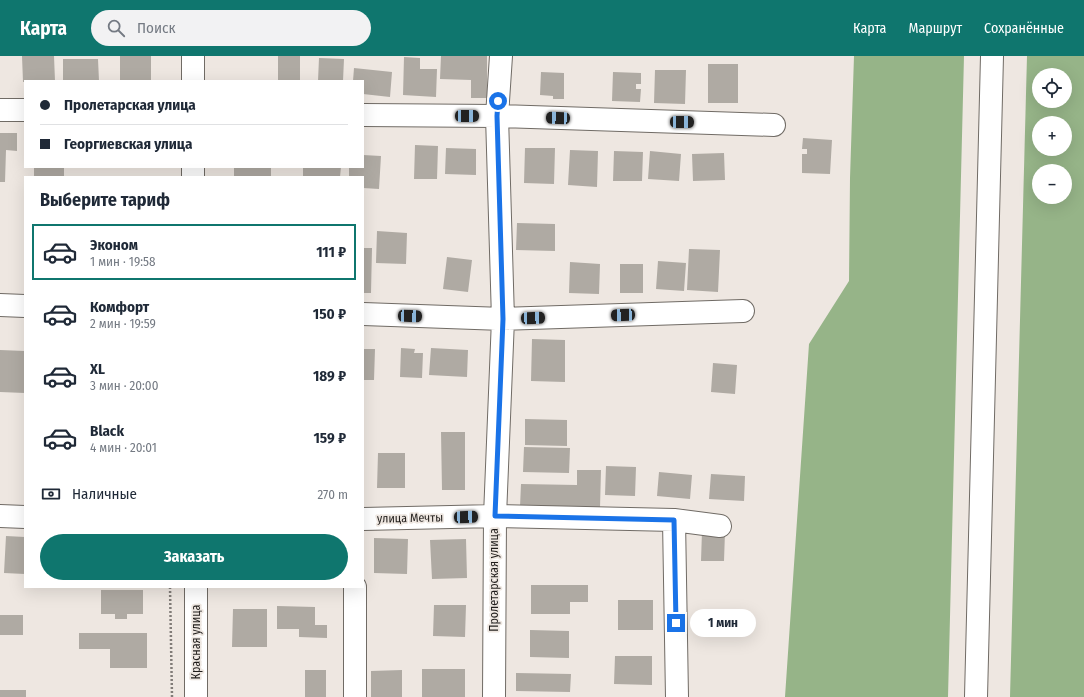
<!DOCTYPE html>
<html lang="ru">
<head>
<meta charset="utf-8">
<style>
	body { margin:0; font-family:"Fira Sans Condensed",sans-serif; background:#f2f2f3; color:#1f2937; height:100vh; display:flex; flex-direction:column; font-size:15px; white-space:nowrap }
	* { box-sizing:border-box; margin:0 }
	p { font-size:13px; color:#747a83 }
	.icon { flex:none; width:22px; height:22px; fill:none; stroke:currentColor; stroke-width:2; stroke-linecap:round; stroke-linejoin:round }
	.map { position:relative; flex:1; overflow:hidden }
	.panel { position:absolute; left:24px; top:120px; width:340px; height:412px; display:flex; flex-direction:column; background:#fff; border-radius:0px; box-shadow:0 4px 16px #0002 }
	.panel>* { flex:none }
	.hud { position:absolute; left:24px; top:24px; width:340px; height:88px; border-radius:0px; box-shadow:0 4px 16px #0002; display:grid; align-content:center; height:88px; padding:0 16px; background:#fff }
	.buttons { position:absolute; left:1032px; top:12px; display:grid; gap:8px }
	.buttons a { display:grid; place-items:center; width:40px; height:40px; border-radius:50%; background:#fff; box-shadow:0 4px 16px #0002; font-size:20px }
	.end { position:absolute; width:18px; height:18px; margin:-9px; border:5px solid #1a73e8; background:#fff; box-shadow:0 0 0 2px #fff }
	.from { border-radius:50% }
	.bubble { position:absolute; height:28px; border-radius:14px; background:#fff; box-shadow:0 4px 16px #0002; font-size:13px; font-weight:700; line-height:28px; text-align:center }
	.car { position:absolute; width:12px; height:24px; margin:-12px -6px; border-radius:5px; box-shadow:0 0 3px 1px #0007; background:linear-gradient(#222 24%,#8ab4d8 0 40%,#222 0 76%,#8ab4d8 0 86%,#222 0) }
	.hud b { display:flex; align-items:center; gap:14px; height:38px; font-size:15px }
	.hud b+b { border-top:1px solid #e0e1e3 }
	.hud i { width:10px; height:10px; background:#1f2937 }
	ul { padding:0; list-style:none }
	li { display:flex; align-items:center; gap:12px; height:56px; margin:0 8px 6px; padding:0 8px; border:2px solid transparent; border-radius:0px }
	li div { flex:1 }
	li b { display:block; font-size:15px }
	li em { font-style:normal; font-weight:700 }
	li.on { border-color:#0f766e }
	li>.icon { width:36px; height:36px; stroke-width:1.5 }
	h2 { padding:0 16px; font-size:18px; line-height:48px }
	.pay { display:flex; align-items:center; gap:10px; height:44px; padding:0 16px; font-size:15px }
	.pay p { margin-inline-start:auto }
	.cta { display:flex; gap:8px; margin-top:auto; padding:8px 16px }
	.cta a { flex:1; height:46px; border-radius:24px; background:#0f766e; color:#fff; font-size:16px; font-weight:700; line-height:46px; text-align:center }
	header { display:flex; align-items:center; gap:24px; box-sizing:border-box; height:56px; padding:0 20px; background:#0f766e; color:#fff }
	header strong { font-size:19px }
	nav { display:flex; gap:22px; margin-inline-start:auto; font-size:14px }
	.search { width:280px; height:36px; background:#f2f2f3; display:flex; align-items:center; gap:10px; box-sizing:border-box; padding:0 14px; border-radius:22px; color:#747a83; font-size:15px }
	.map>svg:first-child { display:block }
	.forest { fill:#96b488; fill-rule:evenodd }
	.building { fill:#afaaa3 }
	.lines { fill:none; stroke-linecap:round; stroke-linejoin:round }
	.minor-casing { stroke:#706b65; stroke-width:24 }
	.major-casing { stroke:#706b65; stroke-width:24 }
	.path { stroke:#817c78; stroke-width:2.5; stroke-dasharray:2 2; stroke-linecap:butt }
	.minor { stroke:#fff; stroke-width:22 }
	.major { stroke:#fff; stroke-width:22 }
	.route { stroke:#1a73e8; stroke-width:5 }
	.labels { text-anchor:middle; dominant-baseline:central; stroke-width:3.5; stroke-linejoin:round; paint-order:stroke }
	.street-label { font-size:12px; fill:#201d1b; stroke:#eee7e1 }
</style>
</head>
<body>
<header>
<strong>Карта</strong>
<div class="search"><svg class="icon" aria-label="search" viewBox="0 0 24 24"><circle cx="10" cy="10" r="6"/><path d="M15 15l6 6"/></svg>Поиск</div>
<nav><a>Карта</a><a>Маршрут</a><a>Сохранённые</a></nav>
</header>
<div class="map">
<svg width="1084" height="641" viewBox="0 0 1084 641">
	<rect width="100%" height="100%" fill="#eee7e1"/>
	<path class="forest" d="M854,0h110l-16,641h-163l24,-353 40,-63 1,-103z
		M1027,0h57v641h-74zM1039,19h26v26h-26zM1039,67h26v26h-26zM1039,115h26v26h-26z"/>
	<path class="building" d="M22,0h32l1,25h-30v1h-2z
		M120,0h31v25h-31z
		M278,0h22v25h-22z
		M441,0h46v42h-16v-18l-31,-1z
		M404,1l16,1v11h17l-1,28 -33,-2z
		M319,2l25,1 -1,22h-25z
		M63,3h35l1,22h-36z
		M708,8h30v39h-30z
		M354,12l38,4 -2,25 -27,-3v-13h-10z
		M655,14h31l-1,34 -31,-1z
		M541,16l23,1v26h-11v-3l-13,-1z
		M613,16l28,1v11h-5v5h5l-1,13 -28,-1z
		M0,77h17v18l-11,-1 -1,32h-5z
		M803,82l29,2 -2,34 -28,-1v-19h5v-5h-5z
		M415,89l23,1 -1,33h-23z
		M446,92l30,1v26l-31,-1z
		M525,92h30l-1,36 -30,-1z
		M570,94l28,1 -1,36 -29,-2z
		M614,95l29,1 -1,29h-29z
		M650,95l31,3 -2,27 -31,-2z
		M724,97l1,27 -32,1 -1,-27z
		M363,99l18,1 -2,33 -16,-1v-11h-14v-10h14z
		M34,111h30v10h-30z
		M234,111h37v10h-37z
		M303,111h38l-1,10h-37z
		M517,167l38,1v27l-39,-1z
		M377,175l30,2 -1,31 -30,-1z
		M363,192h9l-1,45h-8z
		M689,193l31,1 -2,42 -31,-2z
		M447,201l25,3 -4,32 -25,-3z
		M658,205l28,2 -2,28 -28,-2z
		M570,206l30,2 -1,30 -30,-1z
		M620,208h23v29h-23z
		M532,283l33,1v42l-34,-1z
		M401,292l14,1 -1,4h9l-1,25 -22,-1z
		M431,292l37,2 -1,27 -38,-2z
		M363,293h12l-1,31h-11z
		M0,294l25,1v42l-25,-1z
		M713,307l24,2 -2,29 -24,-2z
		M525,363l42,1v26l-42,-1z
		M441,376h24v58h-23z
		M524,391l46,1 -1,25 -46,-1z
		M378,397h27v35h-28z
		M606,410l30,1 -1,29 -30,-1z
		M577,414h24l-1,38 -80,-1 1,-23 56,1z
		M659,416l33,3 -2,24 -33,-3z
		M711,418l34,2 -1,25 -35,-2z
		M702,475l23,1 -1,29h-23z
		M6,480l19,1v37l-21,-1z
		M374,482l34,1 -1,35 -33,-1z
		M466,483l1,39 -35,1 -2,-39z
		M531,529h57v17h-18v12h-39z
		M101,534h42v24h-16v5h-12v-5h-14z
		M618,544h35v30h-35z
		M434,549h32l-1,32 -32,-1z
		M277,550l38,1v18h12v13l-28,-1v-8h-22z
		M233,553h34v38h-35z
		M0,559h23v20h-23z
		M530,574l39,1v27l-39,-1z
		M79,577h68v35h-37v-19h-31z
		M615,600h37v29l-38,-1z
		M422,613h43v28h-43z
		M305,614h21v27h-21z
		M402,614v27h-31v-26z
		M516,617l55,1 -1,18 -54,-1z
		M0,634h26v7h-26z"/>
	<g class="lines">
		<defs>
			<path id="minor" d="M193,25v-25
				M0,54h25
				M363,59l134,1 277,9
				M193,121v-10
				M0,249l25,1
				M363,258l140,5 240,-8
				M0,460l25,1
				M363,463l132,-3 179,4 46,6
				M674,464l3,177
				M196,531v110
				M355,641v-110
				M494,641l1,-181 8,-197 -6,-203 4,-60"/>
			<path id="major" d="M976,641l16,-641"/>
		</defs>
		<use href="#minor" class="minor-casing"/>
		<use href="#major" class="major-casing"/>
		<path class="path" d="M170,531l2,110"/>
		<use href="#minor" class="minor"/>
		<use href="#major" class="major"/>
	</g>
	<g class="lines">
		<path class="route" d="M498,45l-1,15 6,203 -8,197 179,4 2,103"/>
	</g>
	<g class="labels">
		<g class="street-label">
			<text transform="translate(410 462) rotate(-1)">улица Мечты</text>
			<text transform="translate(494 524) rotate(-90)">Пролетарская улица</text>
			<text transform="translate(196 586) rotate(-90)">Красная улица</text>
		</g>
	</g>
</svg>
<div class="buttons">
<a><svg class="icon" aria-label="locate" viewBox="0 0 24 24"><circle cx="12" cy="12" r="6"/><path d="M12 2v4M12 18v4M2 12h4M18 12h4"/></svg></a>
<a>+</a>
<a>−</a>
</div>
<i class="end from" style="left:498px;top:45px"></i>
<i class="end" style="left:676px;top:567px"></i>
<div class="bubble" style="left:690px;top:553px;width:66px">1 мин</div>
<i class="car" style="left:467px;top:60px;rotate:90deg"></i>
<i class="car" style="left:558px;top:62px;rotate:272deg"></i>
<i class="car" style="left:682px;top:66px;rotate:91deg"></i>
<i class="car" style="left:623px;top:259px;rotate:268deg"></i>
<i class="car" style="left:410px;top:260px;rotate:92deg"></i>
<i class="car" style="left:533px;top:262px;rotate:88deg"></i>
<i class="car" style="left:466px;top:461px;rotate:88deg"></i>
<div class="hud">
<b><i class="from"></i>Пролетарская улица</b>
<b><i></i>Георгиевская улица</b>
</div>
<section class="panel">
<h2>Выберите тариф</h2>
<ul>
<li class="on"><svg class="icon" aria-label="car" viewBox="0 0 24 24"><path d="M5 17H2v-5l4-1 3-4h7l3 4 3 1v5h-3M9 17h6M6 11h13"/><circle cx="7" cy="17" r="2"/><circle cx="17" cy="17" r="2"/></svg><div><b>Эконом</b><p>1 мин · 19:58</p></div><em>111 ₽</em></li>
<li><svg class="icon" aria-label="car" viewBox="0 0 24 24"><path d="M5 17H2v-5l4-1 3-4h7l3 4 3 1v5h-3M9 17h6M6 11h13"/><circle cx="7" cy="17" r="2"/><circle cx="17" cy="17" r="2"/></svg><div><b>Комфорт</b><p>2 мин · 19:59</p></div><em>150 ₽</em></li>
<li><svg class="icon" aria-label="car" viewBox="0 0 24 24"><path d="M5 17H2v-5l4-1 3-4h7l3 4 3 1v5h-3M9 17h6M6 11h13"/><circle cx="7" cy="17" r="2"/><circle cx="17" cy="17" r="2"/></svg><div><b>XL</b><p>3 мин · 20:00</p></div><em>189 ₽</em></li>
<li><svg class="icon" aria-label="car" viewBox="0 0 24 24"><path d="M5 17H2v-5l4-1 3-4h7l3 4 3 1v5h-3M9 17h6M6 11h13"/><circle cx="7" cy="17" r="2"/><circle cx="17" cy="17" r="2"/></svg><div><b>Black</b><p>4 мин · 20:01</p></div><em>159 ₽</em></li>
</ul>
<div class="pay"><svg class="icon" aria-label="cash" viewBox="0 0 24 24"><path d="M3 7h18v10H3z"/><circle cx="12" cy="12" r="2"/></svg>Наличные<p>270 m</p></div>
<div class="cta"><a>Заказать</a></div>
</section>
</div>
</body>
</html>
